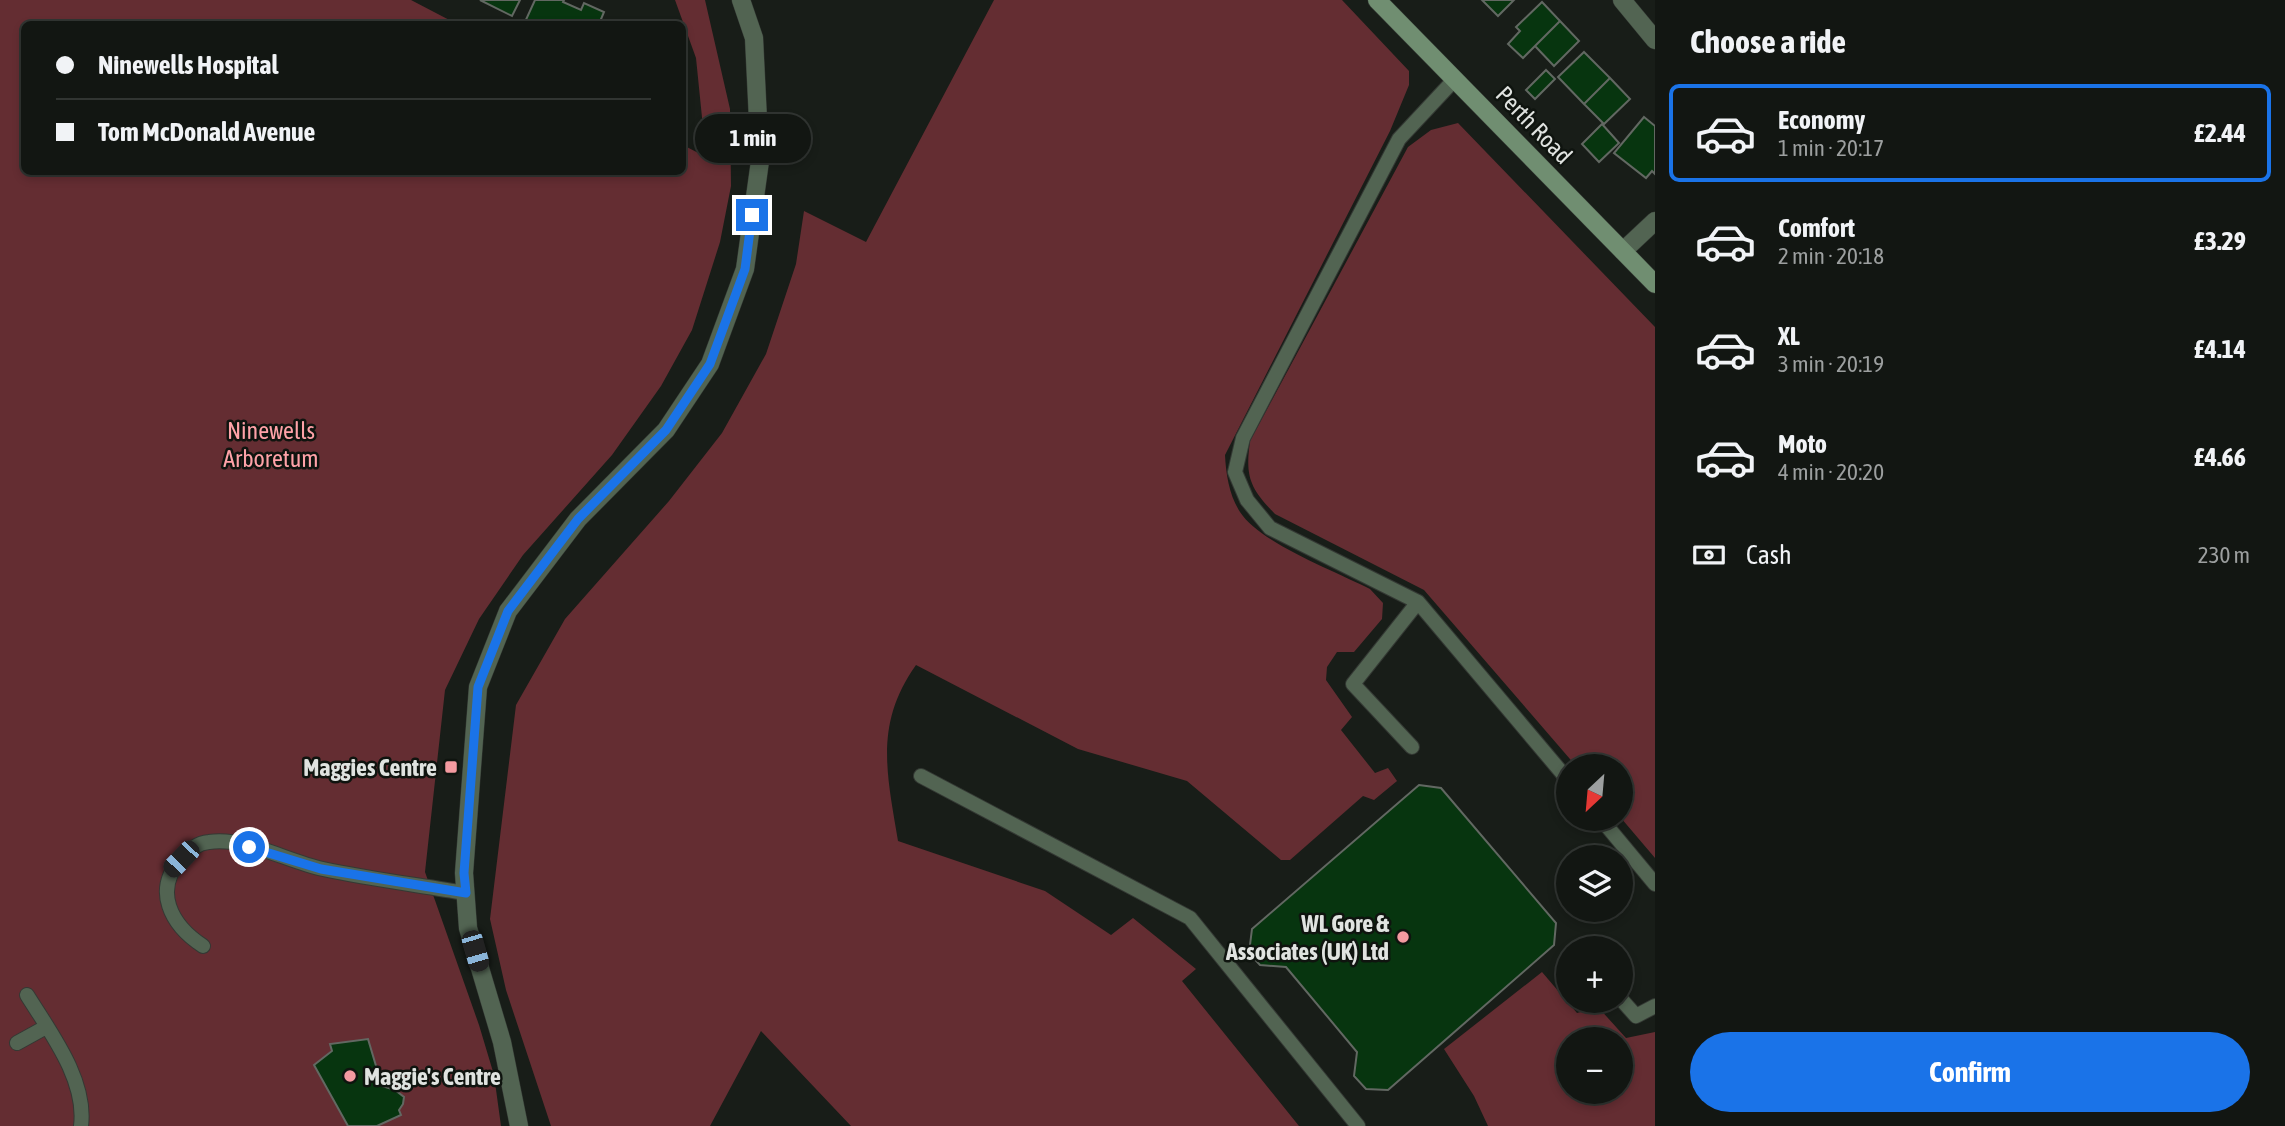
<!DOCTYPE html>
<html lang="en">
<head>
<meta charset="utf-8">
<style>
	body { margin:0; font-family:"Asap Condensed",sans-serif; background:#1b1f1b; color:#f1f3f6; height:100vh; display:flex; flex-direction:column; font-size:26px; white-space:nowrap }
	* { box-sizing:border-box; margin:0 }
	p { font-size:23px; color:#9c9f9f }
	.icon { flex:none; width:38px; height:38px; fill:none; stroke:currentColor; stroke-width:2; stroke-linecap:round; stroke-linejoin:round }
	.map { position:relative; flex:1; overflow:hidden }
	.side { display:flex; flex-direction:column; background:#121612; width:630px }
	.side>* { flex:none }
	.top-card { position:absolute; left:21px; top:21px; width:665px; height:154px; border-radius:10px; box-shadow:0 4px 10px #0003,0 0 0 2px #313532; display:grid; align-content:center; height:154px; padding:0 35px; background:#121612 }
	.needle { width:46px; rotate:206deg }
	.tools { position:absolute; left:1556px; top:754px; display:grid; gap:14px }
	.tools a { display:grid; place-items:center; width:77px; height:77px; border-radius:50%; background:#121612; box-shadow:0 4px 10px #0003,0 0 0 2px #313532; font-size:35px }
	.end { position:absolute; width:32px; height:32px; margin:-16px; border:9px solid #1a73e8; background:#fff; box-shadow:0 0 0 4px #fff }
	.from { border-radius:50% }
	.bubble { position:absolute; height:49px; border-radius:24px; background:#121612; box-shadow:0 4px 10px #0003,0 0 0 2px #313532; font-size:23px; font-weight:700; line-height:49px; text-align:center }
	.car { position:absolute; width:21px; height:42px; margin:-21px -10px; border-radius:9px; box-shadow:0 0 5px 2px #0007; background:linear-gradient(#222 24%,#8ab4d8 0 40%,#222 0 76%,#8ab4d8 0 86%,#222 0) }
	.top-card b { display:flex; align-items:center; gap:24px; height:66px; font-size:26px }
	.top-card b+b { border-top:2px solid #313532 }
	.top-card i { width:18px; height:18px; background:#f1f3f6 }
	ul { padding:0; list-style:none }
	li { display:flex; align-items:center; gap:21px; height:98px; margin:0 14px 10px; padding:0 21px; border:4px solid transparent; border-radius:10px }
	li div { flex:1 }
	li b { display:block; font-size:26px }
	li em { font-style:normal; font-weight:700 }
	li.active { border-color:#1a73e8 }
	li>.icon { width:63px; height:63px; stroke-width:1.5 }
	h2 { padding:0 35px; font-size:32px; line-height:84px }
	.pay { display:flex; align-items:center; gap:18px; height:77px; padding:0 35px; font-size:26px }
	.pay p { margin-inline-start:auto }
	.cta { display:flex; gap:14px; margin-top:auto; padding:14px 35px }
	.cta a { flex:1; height:80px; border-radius:42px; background:#1a73e8; color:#fff; font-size:28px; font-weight:700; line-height:80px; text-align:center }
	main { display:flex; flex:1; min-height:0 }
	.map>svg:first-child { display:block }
	.green { fill:#642d32; fill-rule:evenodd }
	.building { fill:#07350f; stroke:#626862; stroke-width:2 }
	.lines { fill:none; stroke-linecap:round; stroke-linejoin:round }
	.lane-casing { stroke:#343934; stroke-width:16 }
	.street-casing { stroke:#343934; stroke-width:19 }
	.secondary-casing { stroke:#343934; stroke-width:19 }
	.lane { stroke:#526452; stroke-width:14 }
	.street { stroke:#526452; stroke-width:18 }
	.secondary { stroke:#708e71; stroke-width:18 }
	.route { stroke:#1a73e8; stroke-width:9 }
	.poi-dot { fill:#f49aa0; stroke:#0f140f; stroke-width:2.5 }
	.labels { text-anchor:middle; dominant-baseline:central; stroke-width:5; stroke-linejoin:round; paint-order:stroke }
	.street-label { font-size:24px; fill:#e0e3e0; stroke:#0f140f }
	.park-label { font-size:24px; fill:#ffa2a8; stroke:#0f140f }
	.poi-label { font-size:24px; font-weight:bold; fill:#e0e3e0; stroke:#0f140f; text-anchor:end }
</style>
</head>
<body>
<main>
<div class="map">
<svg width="1655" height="1126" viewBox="0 0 1655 1126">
	<rect width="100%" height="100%" fill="#181d18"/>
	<path class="green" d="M0,0h411l46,24h-433v148h658l1,-27 23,12 -10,-99 -21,-58h30l25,109 1,77 -11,56 -28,88 -31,56 -49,69 -89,100 -44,64 -34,71 -20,182 54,153 15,50 7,51h-501z
		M994,0h348l67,71v14l-19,46 -165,324c1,19 4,40 15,57 20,31 95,59 130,77l13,14 -1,16 -28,33h-17l-10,15 -1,13 26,37 -11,13 34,43 13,-5 9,13 -23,19 -11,-4 -73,64h-9l-94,-79 -109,-32 -162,-84c-42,59 -29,109 -18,176l147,50 66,44 22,-17 63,51 -14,12 117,145h-448l-90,-95 -51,95h-159l-45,-136 -16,-71 26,-214 49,-86 104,-118 53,-68 44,-79 30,-90 8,-53 62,31z
		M1458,123l197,204v531l-34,-40 -1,-52h-44l-152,-176 -149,-76c-25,-26 -30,-37 -25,-73l158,-294 23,-17z
		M1542,972l35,41 21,-6 28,31 29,-6v94h-167l-14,-30 -30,-47zM1568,1040h52v52h-52z"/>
	<path class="building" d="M480,0h40l-8,16z
		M535,0h29l-1,2 18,8 3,-7 20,9 -5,12h-75z
		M1482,0h32l-16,16z
		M1542,2l18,19 -37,37 -15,-14 12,-13 -4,-4z
		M1560,21l19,20 -25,25 -19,-20z
		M1584,52l26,26 -26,26 -26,-27z
		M1546,70l9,9 -20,20 -9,-9z
		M1610,78l20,21 -26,25 -20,-20z
		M1644,117l11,9v48l-3,-3 -6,7 -32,-25z
		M1602,124l17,19 -20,19 -17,-18z
		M1419,785l22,3 115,135 -2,22 -166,145 -22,-1 -12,-13 3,-24 -71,-85 -26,-2 -11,-12 3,-24z
		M368,1039l14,47 13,4 9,7 -1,7 -4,6 2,5 -24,11h-29l-34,-61 18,-14 -2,-7z"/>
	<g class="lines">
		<defs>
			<path id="lane" d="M1455,79l-56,60 -156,299 -8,34 12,28 23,28 148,74 150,178
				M1412,747l-59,-63 65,-82
				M921,776l269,142 168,208
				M1601,819l54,65
				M203,946c-32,-21 -51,-56 -21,-88 8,-8 15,-15 27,-16 38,-5 77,19 114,27 47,10 95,16 142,24
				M27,995c23,37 60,85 54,131
				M1620,998l16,18 19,-10
				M17,1043l29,-16"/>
			<path id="street" d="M1622,0l33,40
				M1623,251l32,-30
				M519,1126l-17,-84 -34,-114 -4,-55 14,-186 30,-76 70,-92 88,-89 44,-66 35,-95 15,-108 -6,-123 -13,-38"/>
			<path id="secondary" d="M1377,0l278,284"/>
		</defs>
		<use href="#lane" class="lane-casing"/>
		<use href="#street" class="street-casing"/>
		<use href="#secondary" class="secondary-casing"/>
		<use href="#lane" class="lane"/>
		<use href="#street" class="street"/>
		<use href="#secondary" class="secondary"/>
	</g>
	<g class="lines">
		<path class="route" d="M249,847l72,22 145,24 -2,-20 14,-186 30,-76 70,-92 88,-89 44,-66 35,-95 7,-54"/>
	</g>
	<g class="poi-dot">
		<rect x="444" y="760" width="14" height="14" rx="3.5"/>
		<circle cx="1403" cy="937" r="7"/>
		<circle cx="350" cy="1076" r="7"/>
	</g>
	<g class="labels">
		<g class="street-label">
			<text transform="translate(1534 125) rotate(46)">Perth Road</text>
		</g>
		<g class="park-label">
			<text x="271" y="430">Ninewells<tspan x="271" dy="28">Arboretum</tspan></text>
		</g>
		<g class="poi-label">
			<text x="437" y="767">Maggies Centre</text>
			<text x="1389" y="923">WL Gore &amp;<tspan x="1389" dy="28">Associates (UK) Ltd</tspan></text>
			<text x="364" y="1076" text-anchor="start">Maggie's Centre</text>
		</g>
	</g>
</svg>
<div class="tools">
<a><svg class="needle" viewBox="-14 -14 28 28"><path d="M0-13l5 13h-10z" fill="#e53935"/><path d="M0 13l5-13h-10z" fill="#9c9f9f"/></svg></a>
<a><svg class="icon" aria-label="layers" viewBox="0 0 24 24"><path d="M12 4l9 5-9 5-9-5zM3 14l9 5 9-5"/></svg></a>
<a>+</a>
<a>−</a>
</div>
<i class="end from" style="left:249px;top:847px"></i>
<i class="end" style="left:752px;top:215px"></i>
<div class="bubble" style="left:695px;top:114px;width:116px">1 min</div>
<i class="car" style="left:181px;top:859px;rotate:224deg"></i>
<i class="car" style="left:475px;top:951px;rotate:164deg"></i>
<div class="top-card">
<b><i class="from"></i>Ninewells Hospital</b>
<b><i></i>Tom McDonald Avenue</b>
</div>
</div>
<section class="side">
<h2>Choose a ride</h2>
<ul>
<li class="active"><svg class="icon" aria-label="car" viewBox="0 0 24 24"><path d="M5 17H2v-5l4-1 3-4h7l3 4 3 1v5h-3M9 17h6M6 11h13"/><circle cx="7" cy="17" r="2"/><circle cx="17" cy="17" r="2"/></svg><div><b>Economy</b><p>1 min · 20:17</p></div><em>£2.44</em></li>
<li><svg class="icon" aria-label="car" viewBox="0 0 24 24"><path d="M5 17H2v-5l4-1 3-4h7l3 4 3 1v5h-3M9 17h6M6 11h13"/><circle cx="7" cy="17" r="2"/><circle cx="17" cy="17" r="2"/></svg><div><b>Comfort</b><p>2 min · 20:18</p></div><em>£3.29</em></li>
<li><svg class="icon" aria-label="car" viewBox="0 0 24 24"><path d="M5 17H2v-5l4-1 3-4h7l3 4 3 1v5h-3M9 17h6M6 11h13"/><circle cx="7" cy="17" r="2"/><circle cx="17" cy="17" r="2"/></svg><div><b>XL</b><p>3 min · 20:19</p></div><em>£4.14</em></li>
<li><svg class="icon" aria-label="car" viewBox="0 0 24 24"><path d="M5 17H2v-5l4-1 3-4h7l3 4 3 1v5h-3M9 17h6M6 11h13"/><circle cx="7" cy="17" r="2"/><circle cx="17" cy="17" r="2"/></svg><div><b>Moto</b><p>4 min · 20:20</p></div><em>£4.66</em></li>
</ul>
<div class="pay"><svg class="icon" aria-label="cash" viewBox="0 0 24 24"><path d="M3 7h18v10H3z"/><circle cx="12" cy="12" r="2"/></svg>Cash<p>230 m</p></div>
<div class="cta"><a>Confirm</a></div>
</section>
</main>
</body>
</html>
